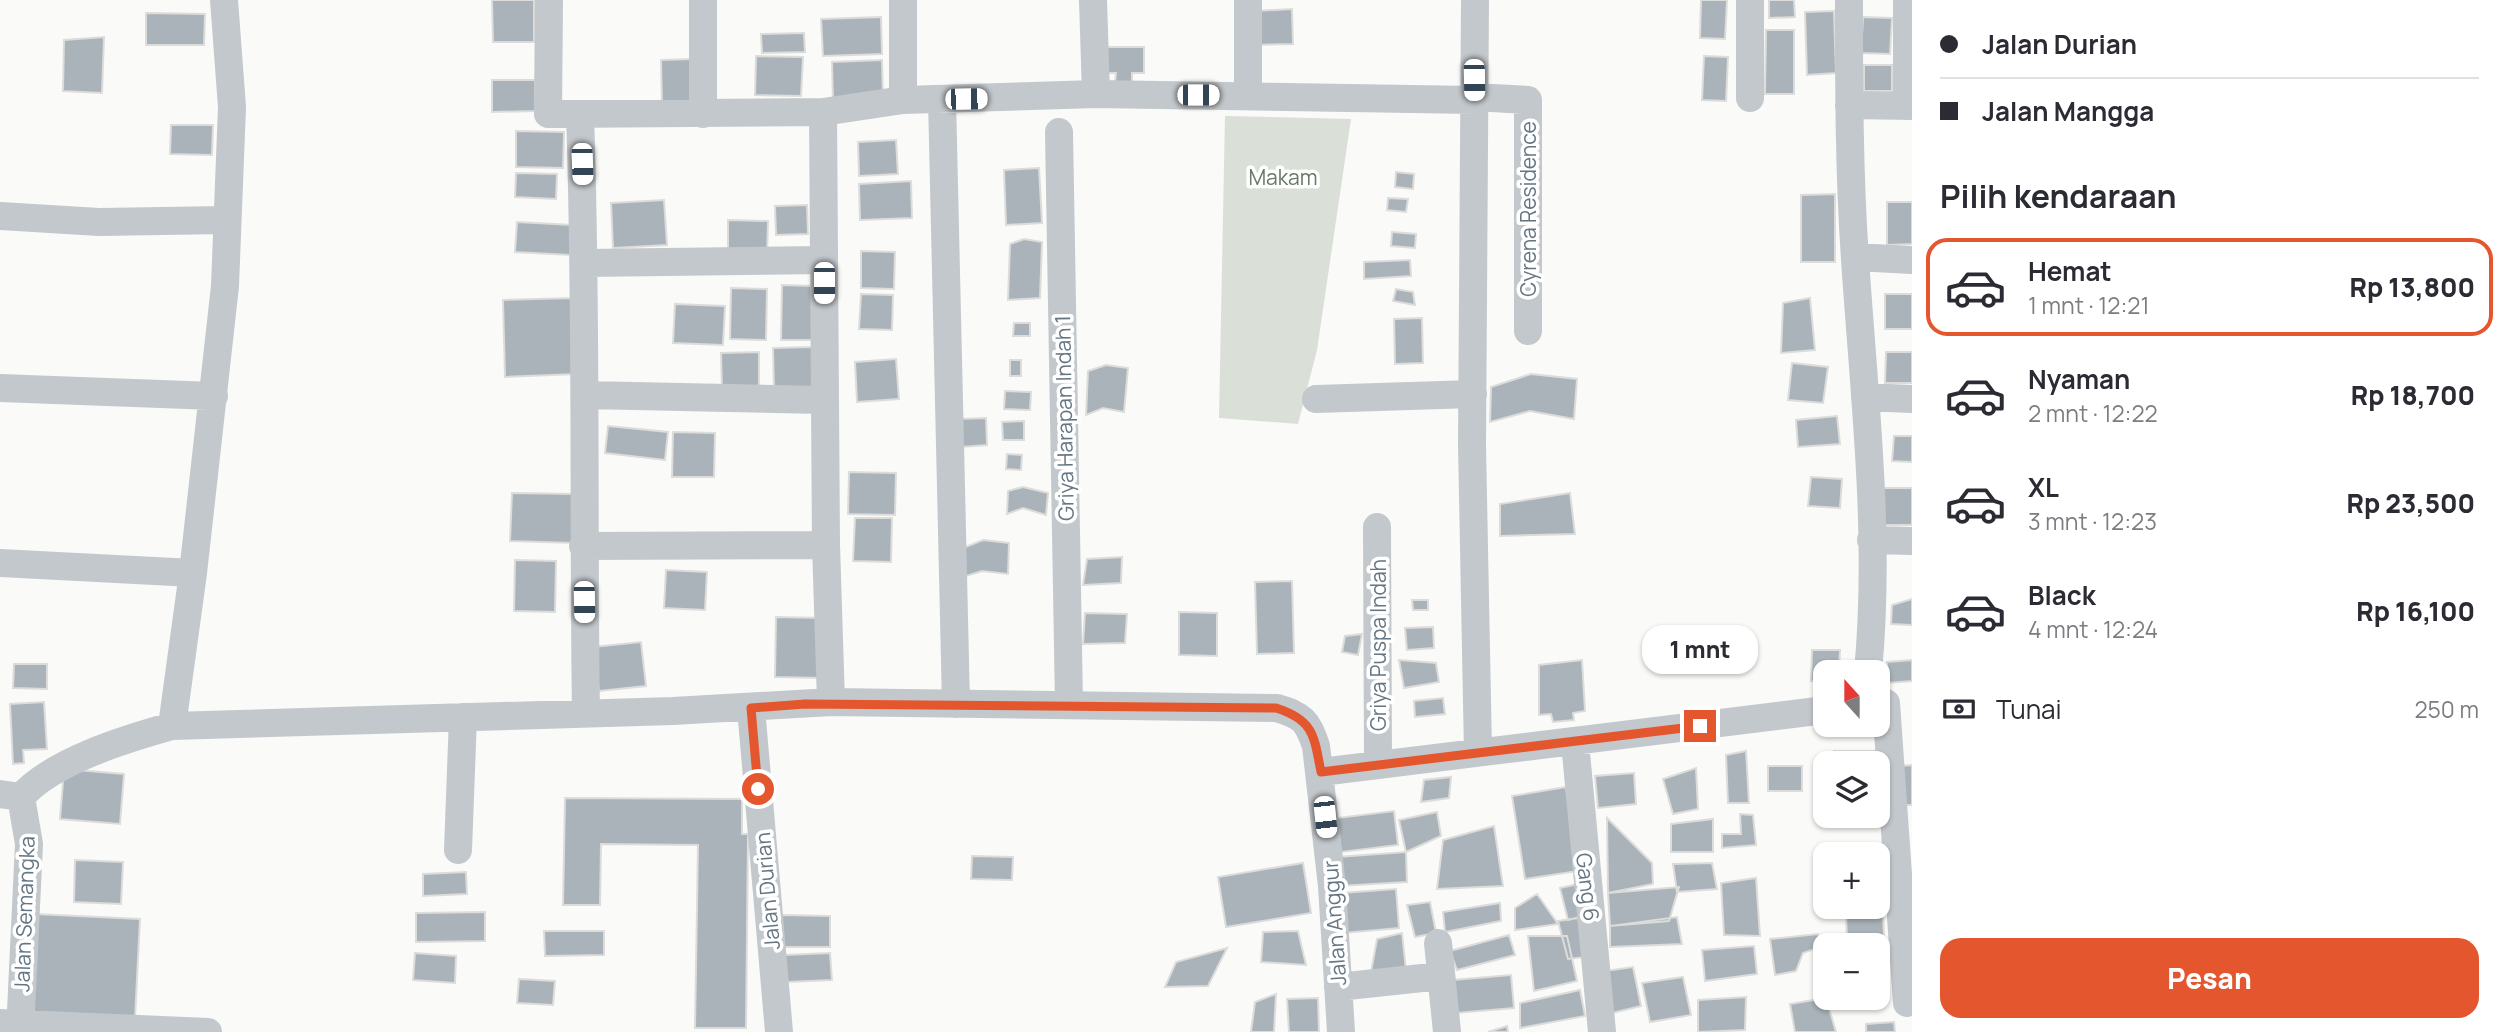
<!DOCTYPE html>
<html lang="id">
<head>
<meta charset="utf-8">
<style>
	body { margin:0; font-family:Manrope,sans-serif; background:#f7f7f7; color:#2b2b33; height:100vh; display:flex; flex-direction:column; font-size:26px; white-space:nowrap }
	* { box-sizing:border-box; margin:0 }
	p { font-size:23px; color:#7c7c81 }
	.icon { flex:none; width:38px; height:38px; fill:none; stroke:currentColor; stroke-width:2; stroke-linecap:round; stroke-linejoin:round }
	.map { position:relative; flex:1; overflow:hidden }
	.sheet { display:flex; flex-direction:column; background:#fff; width:595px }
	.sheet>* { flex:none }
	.guide { display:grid; align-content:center; height:154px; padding:0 28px; background:#fff }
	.needle { width:46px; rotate:339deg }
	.fabs { position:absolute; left:1813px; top:660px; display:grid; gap:14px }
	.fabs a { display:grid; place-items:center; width:77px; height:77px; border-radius:14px; background:#fff; box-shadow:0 2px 5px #0004; font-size:35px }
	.end { position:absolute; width:32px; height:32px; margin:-16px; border:9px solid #e4572e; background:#fff; box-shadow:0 0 0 4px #fff }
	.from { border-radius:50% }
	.bubble { position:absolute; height:49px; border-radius:21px; background:#fff; box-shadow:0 2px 5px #0004; font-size:23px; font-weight:800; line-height:49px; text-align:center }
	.car { position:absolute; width:21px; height:42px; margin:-21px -10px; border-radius:9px; box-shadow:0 0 5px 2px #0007; background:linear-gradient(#fff 24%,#345 0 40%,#fff 0 76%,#345 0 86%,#fff 0) }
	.guide b { display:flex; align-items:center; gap:24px; height:66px; font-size:26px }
	.guide b+b { border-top:2px solid #e1e1e2 }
	.guide i { width:18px; height:18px; background:#2b2b33 }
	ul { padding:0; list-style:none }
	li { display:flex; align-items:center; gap:21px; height:98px; margin:0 14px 10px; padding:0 14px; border:4px solid transparent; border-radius:21px }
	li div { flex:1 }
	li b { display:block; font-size:26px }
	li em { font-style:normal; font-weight:800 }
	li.current { border-color:#e4572e }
	li>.icon { width:63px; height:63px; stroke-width:1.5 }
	h2 { padding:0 28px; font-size:32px; line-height:84px }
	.pay { display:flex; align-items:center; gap:18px; height:77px; padding:0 28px; font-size:26px }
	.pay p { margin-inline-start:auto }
	.button { display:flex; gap:14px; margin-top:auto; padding:14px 28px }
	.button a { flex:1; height:80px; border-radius:21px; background:#e4572e; color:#fff; font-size:28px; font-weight:800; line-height:80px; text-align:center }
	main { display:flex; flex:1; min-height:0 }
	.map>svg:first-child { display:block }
	.green { fill:#dadfd7 }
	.building { fill:#aab3b9; stroke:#dcdcda; stroke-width:2 }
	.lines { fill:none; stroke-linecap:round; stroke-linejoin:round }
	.street { stroke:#c3c8cc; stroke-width:28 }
	.route { stroke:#e4572e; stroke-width:9 }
	.labels { text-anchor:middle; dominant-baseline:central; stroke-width:7; stroke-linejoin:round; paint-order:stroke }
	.park-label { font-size:21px; fill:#687a64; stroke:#fff }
	.street-label { font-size:21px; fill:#657683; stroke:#fff }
</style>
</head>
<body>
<main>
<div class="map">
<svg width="1912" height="1032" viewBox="0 0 1912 1032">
	<rect width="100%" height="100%" fill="#fafaf8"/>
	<path class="green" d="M1225,116l126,3 -34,231 -19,74 -79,-6z"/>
	<path class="building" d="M492,0h42v42h-41z
		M1701,0h26l-2,39 -25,-1z
		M1769,0h25l1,17 -26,1z
		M1292,9l1,35 -38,1 -1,-34z
		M1834,11l2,62 -29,2 -2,-63z
		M146,13l59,1 -1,31h-58z
		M881,17l1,37 -59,2 -2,-37z
		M1863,17l29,1 -2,36 -29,-1z
		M1766,30h28v64h-29z
		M804,33l1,19 -43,1 -1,-19z
		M104,37l-2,56 -39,-2 1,-51z
		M1102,47h42v26h-12v10h-17l1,-10h-14z
		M756,56l47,1 -2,39 -46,-1z
		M1704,56l24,1 -2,44 -24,-1z
		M693,59v46h-31l-1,-45z
		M882,60l1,40 -50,2 -1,-40z
		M1864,65h28v26h-28z
		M492,80h43v31l-43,1z
		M171,125h42l-1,30 -42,-1z
		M516,131l48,1 -1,36 -47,-1z
		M896,140l2,34 -39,2 -1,-34z
		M1039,168l3,55 -36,2 -2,-55z
		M1396,172l18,2 -1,15 -18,-2z
		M516,173l41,1 -1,25 -41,-2z
		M911,181l1,37 -52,2 -1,-36z
		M1835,194v68h-34v-67z
		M1388,198l20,1 -2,13 -19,-2z
		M664,200l3,45 -54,3 -2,-45z
		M1887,202h25v42l-25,1z
		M807,205l1,29 -32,1 -1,-29z
		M728,220l40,1 -1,36h-39z
		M517,222l55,3 -2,30 -55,-3z
		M1392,232l24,2 -1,14 -24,-2z
		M1024,239l18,3 -2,56 -32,2 2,-56z
		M861,251l34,1 -1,37 -33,-1z
		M1410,260l1,16 -47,3v-17z
		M782,285l32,1 -1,54h-32z
		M731,288l36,1 -1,51 -36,-1z
		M1396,289l17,3 2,13 -22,-4z
		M861,294l32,1 -1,35 -33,-1z
		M1885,294h27v35h-27z
		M573,298l3,76 -71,3 -2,-77z
		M1810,298l5,52 -34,3 2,-50z
		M675,304l50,2 -2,39 -50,-2z
		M1422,318l1,45 -28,1 -1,-45z
		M1014,323h16v13h-17z
		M813,347l2,43 -41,2 -1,-44z
		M759,352v40l-37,1 -1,-40z
		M1886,352h26v31h-27z
		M896,359l3,40 -42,3 -2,-40z
		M1010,360h11v16h-11z
		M1792,363l36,4 -5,36 -35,-3z
		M1106,365l22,3 -4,44 -21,-4 -17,7 2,-44z
		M1531,374l46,5 -3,40 -44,-8 -40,11 1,-35z
		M1005,391l26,1 -1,18 -26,-1z
		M1837,416l3,28 -42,3 -2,-27z
		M986,418l1,27 -26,2 -2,-28z
		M1024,421v19h-21l-1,-18z
		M608,426l60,6 -3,28 -60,-7z
		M673,432l42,1 -1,44h-42z
		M1894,436h18v26l-20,-1z
		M1007,454l15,1 -1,15 -15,-1z
		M849,472l47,1 -1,42 -47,-1z
		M1811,477l31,2 -2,29 -32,-2z
		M1023,487l25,6 -2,22 -23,-7 -16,6 1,-23z
		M1878,488h34v37h-35z
		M512,493l63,1 -1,49 -64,-2z
		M1570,493l5,41 -75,2v-32z
		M855,518h37l-1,44 -38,-1z
		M983,540l26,3 -1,31 -26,-3 -19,6v-29z
		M1122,557l-1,26 -38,2 4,-26z
		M515,560l41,1 -1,51 -41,-1z
		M666,570l41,2 -2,38 -41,-2z
		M1292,581l2,72 -37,1 -2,-72z
		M1912,599v26l-21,-1 1,-19z
		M1412,600h16v10h-15z
		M1179,612l38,1v43l-38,-1z
		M1085,613l42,1 -2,29 -42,1z
		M776,617l48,1 -1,60 -48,-1z
		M1433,627l1,21 -27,2 -2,-22z
		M1362,634l-4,21 -16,-3 3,-16z
		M641,642l5,44 -47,5 -6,-44z
		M1812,650h28l-1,22h-14v9h-14z
		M1399,660l37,3 3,19 -35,6z
		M1582,660l3,51 -12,2 1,7 -21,2 -2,-8 -12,1v-50z
		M1912,660v21l-24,2 -1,-21z
		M14,664h33v25l-34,-1z
		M1443,698l2,16 -30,3 -1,-16z
		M44,702l3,47 -24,1 1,13 -11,1 -3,-60z
		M1746,751l3,52h-21l-2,-48z
		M1834,751h41v12h-41z
		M1912,765v40h-11l-1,-39z
		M1768,766h34v25h-34z
		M1696,768l2,41 -25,5 -10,-35z
		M64,769l60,5 -4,50 -60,-5z
		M1634,773l2,31 -38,4 -3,-32z
		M1451,777l-2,21 -28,4 3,-22z
		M1566,787l12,84 -53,8 -13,-83z
		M565,798l177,1v35h6l-2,194h-51l3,-183 -97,-1 -1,61h-37z
		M1394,811l4,34 -57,7 -4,-34z
		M1437,812l4,24 -35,16 -7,-32z
		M1740,814l13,1 3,30 -34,3v-14h19z
		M1840,816h29l1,8 -29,2z
		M1607,818l45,45 1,21 -45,9z
		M1713,819v33h-42v-28z
		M1494,826l9,60 -66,3 6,-49z
		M1406,852l1,30 -68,4 -2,-29z
		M1878,855h7v10h-7z
		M972,856l41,1 -1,23 -41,-1z
		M75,860l48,2 -2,42 -47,-2z
		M1303,863l8,50 -85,14 -8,-50z
		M1712,863l5,26 -40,3 -4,-28z
		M466,872l1,22 -44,2v-22z
		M1756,878l4,58 -36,-1 -3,-52z
		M1578,884l6,32 -16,4 -8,-32z
		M1679,887l-10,34 -59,5 -2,-33z
		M1396,889l3,39 -56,5 -2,-40z
		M1537,894l21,30 -43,6v-22z
		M1430,902l6,31 -21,4 -8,-32z
		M1500,903l1,18 -56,11 -2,-20z
		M485,912v29l-69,1v-29z
		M35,914l105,5 -5,99 -106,-6z
		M1883,914l1,22 -37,2 -1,-22z
		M782,915l48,1v31h-48z
		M1677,917l5,27 -72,3v-21z
		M1578,918l8,39 -18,2 -10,-38z
		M544,931h60v24l-59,1z
		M1298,931l8,34 -45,-3 2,-30z
		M1402,933l4,37 -35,2 6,-33z
		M1818,934l5,12 -20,7 -7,18 -21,4 -5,-36z
		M1509,935l6,20 -58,15 -7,-19z
		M1528,936h39l10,45 -43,10z
		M1754,946l3,28 -52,7 -3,-31z
		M1227,948l-19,38 -43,1 11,-25z
		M415,953l41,3 -1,27 -42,-3z
		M830,953l2,27 -45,2 -2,-27z
		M1878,958h7l-1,15h-6z
		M1633,967l8,39 -29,7 -7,-42z
		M1511,975l3,33 -58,5 -3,-33z
		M1683,977l8,38 -41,7 -8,-39z
		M519,979l36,2 -2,24 -36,-2z
		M1580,990l5,26 -65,12v-25z
		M1276,994l-2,38h-23l4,-30z
		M1746,997l-1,33 -47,2v-32z
		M1318,998l1,34h-30l-2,-33z
		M1826,998l10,34h-41l-5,-28z
		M1894,1022l1,10h-29v-8z
		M1507,1026l1,6h-20z"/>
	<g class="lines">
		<path class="street" d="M549,0l-1,114 275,-2 80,-12 193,-6 378,6
			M903,0v100
			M1093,0l3,94
			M1248,0v96
			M1475,0l-3,445 6,307
			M1849,0c0,86 0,173 6,259 9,137 26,276 13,413
			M1907,92v-92
			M1474,97l54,3v231
			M1750,98v-98
			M942,99l14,605
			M1849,105l63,1
			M823,112l3,433 5,157
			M703,114v-114
			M580,115c7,199 3,399 6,598
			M1059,132l10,572
			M0,216l99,6 127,-2
			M1855,257l57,3
			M585,263l239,-3
			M0,388l214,8
			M586,395l239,5
			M1865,397l47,2
			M1316,399l157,-5
			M1377,527l1,236
			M1871,540l41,1
			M583,546l243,-1
			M0,563l193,10
			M1886,703l21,300
			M751,708l28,324
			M172,726l21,-153 32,-287 7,-179 -8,-107
			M1575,742l27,290
			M1321,772l504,-62
			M0,794l21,3c32,-36 104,-58 151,-71l501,-15 158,-9 446,6c26,8 30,12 39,38l16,140 9,146
			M458,850l5,-133
			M1438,943l9,89
			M1338,987l103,-11
			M0,1023l208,9
			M20,1032l9,-188 -8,-47"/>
	</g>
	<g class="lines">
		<path class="route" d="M758,789l-7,-81 54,-4 471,4c38,12 38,28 45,64l379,-46"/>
	</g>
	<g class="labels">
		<g class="park-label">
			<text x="1283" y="177">Makam</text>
		</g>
		<g class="street-label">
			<text transform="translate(1528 209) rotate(-90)">Cyrena Residence</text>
			<text transform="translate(1064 418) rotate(-91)">Griya Harapan Indah 1</text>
			<text transform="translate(1378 645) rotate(-90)">Griya Puspa Indah</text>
			<text transform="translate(1588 887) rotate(83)">Gang 6</text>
			<text transform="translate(767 891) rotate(-95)">Jalan Durian</text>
			<text transform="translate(24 914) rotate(-88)">Jalan Semangka</text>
			<text transform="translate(1334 923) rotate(-94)">Jalan Anggur</text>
		</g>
	</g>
</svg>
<div class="fabs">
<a><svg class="needle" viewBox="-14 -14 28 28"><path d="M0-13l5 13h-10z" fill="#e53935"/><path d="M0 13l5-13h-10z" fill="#7c7c81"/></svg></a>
<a><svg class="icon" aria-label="layers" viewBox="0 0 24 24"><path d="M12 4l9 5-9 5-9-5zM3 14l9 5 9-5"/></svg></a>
<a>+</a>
<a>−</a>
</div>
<i class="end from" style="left:758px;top:789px"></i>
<i class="end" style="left:1700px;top:726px"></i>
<div class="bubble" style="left:1642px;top:625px;width:116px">1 mnt</div>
<i class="car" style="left:1474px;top:80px;rotate:179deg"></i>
<i class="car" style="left:1198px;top:95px;rotate:90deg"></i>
<i class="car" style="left:966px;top:99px;rotate:89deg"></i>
<i class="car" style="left:582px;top:164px;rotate:178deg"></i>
<i class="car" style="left:824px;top:283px;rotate:180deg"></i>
<i class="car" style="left:584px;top:602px;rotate:179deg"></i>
<i class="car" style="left:1325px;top:817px;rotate:174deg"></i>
</div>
<section class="sheet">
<div class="guide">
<b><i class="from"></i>Jalan Durian</b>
<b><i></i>Jalan Mangga</b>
</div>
<h2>Pilih kendaraan</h2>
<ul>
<li class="current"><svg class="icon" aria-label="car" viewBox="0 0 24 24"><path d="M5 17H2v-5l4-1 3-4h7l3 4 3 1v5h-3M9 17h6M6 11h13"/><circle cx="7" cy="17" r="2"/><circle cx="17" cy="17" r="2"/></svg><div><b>Hemat</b><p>1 mnt · 12:21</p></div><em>Rp 13,800</em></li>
<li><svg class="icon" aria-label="car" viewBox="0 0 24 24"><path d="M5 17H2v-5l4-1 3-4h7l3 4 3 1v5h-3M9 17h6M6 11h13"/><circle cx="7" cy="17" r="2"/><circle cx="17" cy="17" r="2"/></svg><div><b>Nyaman</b><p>2 mnt · 12:22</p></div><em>Rp 18,700</em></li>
<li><svg class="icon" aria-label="car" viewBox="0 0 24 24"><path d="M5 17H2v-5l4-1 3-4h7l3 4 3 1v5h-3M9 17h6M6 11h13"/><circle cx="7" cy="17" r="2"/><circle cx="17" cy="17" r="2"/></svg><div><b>XL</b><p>3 mnt · 12:23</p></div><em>Rp 23,500</em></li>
<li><svg class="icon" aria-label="car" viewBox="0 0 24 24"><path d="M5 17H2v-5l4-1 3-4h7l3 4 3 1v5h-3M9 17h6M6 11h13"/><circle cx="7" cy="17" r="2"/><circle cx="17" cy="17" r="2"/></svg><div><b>Black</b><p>4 mnt · 12:24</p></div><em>Rp 16,100</em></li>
</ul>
<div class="pay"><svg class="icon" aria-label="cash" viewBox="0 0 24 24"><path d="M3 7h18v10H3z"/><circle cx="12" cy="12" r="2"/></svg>Tunai<p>250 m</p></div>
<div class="button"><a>Pesan</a></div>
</section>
</main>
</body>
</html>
